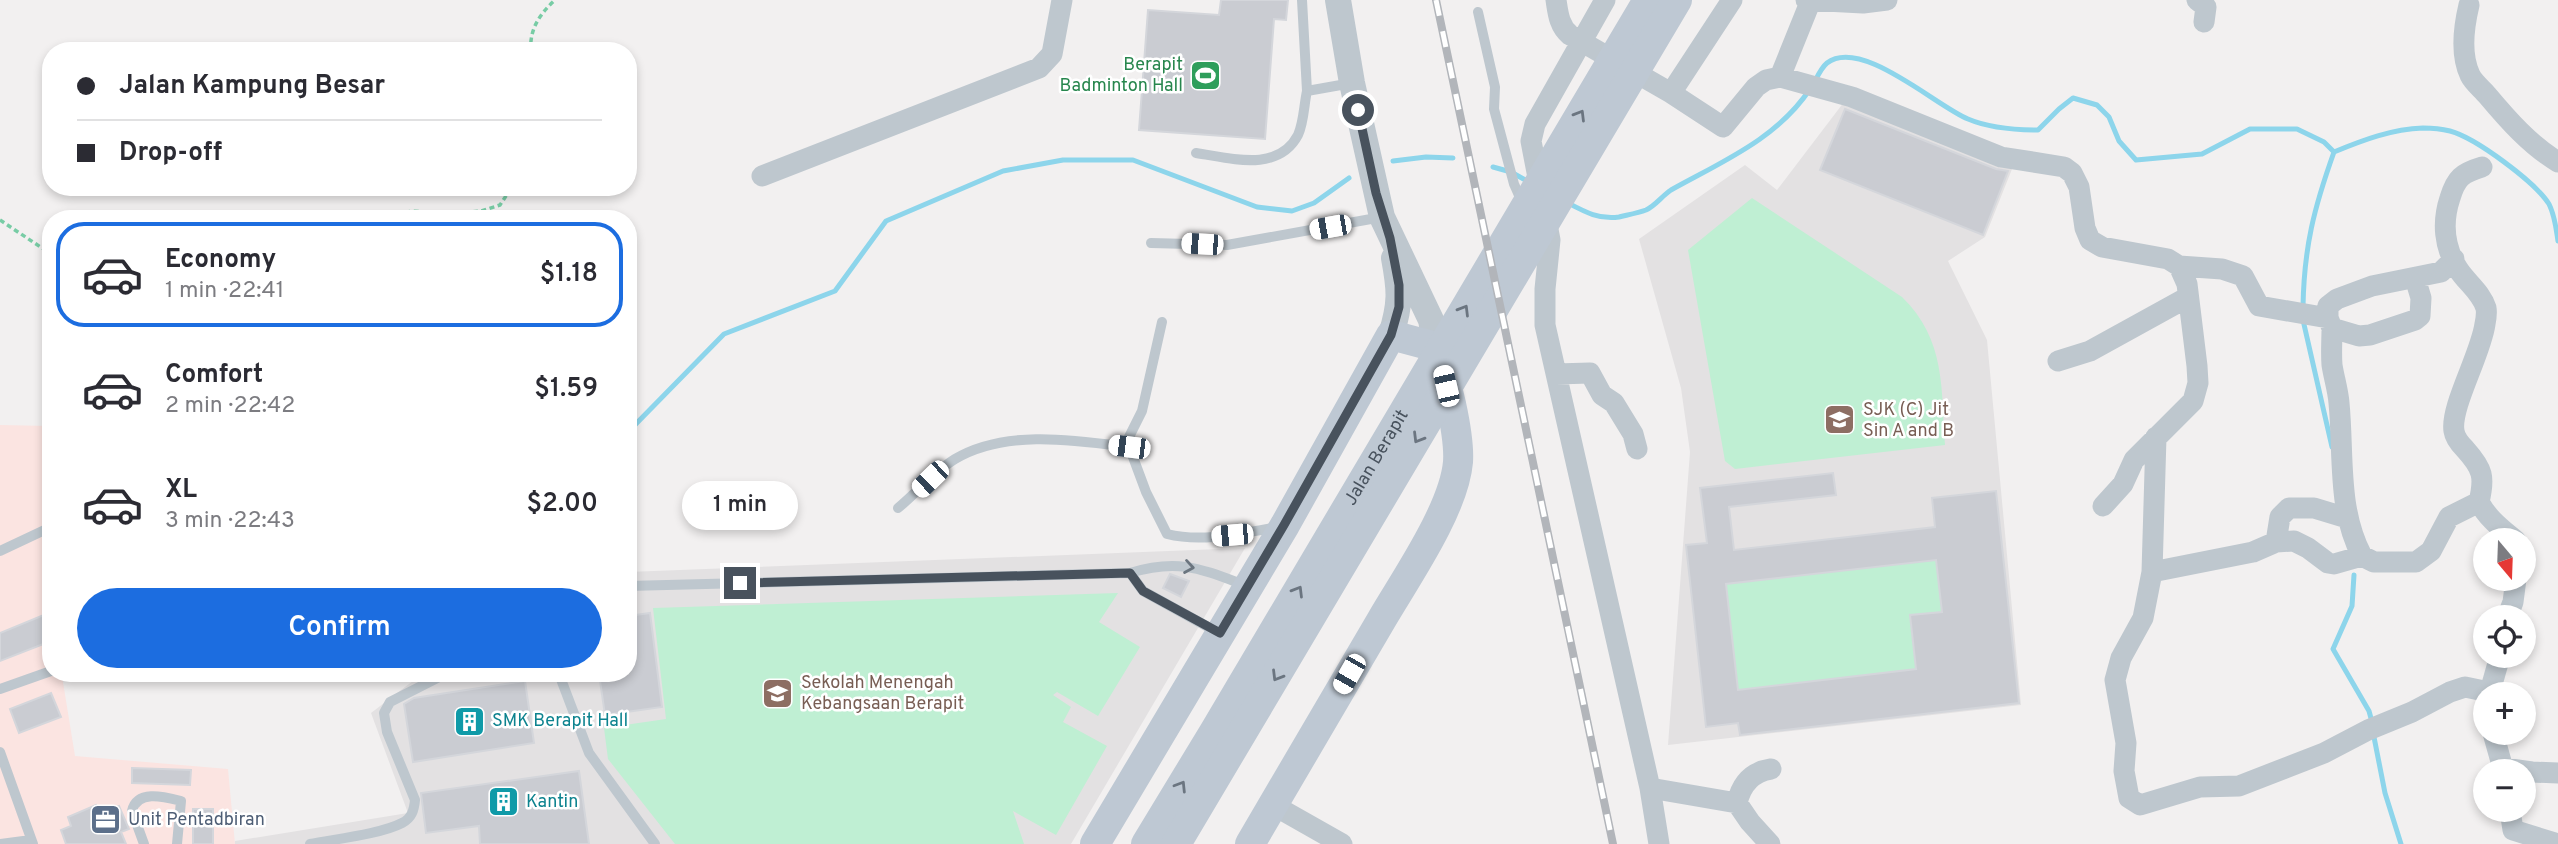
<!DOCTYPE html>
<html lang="en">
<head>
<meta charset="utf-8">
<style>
	body { margin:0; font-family:Overpass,sans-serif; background:#f2f2f3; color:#2b2b33; height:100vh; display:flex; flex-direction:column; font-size:26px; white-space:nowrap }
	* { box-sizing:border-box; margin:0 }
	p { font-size:23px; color:#7c7c81 }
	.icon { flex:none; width:38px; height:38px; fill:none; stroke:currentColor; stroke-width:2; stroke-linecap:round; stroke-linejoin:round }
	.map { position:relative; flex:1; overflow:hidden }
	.panel { position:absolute; left:42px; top:210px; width:595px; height:472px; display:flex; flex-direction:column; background:#fff; border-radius:28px; box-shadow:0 4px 10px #0003 }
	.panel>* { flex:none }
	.guide { position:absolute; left:42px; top:42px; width:595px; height:154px; border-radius:28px; box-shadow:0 4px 10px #0003; display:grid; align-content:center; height:154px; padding:0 35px; background:#fff }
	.needle { width:46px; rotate:161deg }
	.buttons { position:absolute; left:2473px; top:528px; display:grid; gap:14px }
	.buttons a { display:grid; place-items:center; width:63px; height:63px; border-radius:50%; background:#fff; box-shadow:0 4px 10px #0003; font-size:35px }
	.end { position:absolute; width:32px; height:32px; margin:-16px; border:9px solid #48525d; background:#fff; box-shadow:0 0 0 4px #fff }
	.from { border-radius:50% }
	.bubble { position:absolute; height:49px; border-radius:24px; background:#fff; box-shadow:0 4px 10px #0003; font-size:23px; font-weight:600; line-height:49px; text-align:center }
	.car { position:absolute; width:21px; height:42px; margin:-21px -10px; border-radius:9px; box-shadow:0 0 5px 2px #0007; background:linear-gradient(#fff 24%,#345 0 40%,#fff 0 76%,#345 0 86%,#fff 0) }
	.guide b { display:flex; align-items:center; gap:24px; height:66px; font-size:26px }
	.guide b+b { border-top:2px solid #e1e1e2 }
	.guide i { width:18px; height:18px; background:#2b2b33 }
	ul { padding:12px 0 0; list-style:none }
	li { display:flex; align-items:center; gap:21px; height:105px; margin:0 14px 10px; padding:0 21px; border:4px solid transparent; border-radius:28px }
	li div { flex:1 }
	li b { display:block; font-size:26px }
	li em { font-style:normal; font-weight:600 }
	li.selected { border-color:#1c6de0 }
	li>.icon { width:63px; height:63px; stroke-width:1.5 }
	.cta { display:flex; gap:14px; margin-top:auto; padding:14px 35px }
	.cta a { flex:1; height:80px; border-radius:42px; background:#1c6de0; color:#fff; font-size:28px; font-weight:600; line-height:80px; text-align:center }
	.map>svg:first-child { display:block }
	.education { fill:#e3e1e2 }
	.medical { fill:#fbe4e1 }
	.green { fill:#bfefd3 }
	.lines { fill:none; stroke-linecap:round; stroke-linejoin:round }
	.stream { stroke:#8dd5eb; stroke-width:5 }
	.building { fill:#caccd2; stroke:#d4d6db; stroke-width:2; fill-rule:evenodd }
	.path { stroke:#78cca5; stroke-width:3.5; stroke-dasharray:5 3.5; stroke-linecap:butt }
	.service { stroke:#bec7ce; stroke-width:10 }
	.minor { stroke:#bec7ce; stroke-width:21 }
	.tertiary { stroke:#bec7ce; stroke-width:26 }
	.secondary { stroke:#bec8d3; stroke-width:30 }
	.rail-casing { stroke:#b2b5ba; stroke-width:8 }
	.rail { stroke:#fff; stroke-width:5; stroke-dasharray:16; stroke-linecap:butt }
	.oneway { stroke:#6b7580 }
	.oneway2 { stroke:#6b757f }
	.route { stroke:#48525d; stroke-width:9 }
	.labels { text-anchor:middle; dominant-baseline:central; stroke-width:5; stroke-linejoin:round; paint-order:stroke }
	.leisure-label { font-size:18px; fill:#27864d; stroke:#fff; text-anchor:end }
	.education-label { font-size:18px; fill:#785e54; stroke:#fff; text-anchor:start }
	.street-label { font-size:18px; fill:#48525d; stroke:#fff }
	.culture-label { font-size:18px; fill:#0d838f; stroke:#fff; text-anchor:start }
	.service-label { font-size:18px; fill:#4e5e75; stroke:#fff; text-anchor:start }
</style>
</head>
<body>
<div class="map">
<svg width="2558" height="844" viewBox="0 0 2558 844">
	<rect width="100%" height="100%" fill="#f2f0f0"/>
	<path class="education" d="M1844,102l168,67 -27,68 -37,24 39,79 34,365 -353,40 22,-293 -9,-64 -42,-149 106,-74 32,25z
		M1245,548l-174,296h-836v-3l173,-28 -37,-100 51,-39h206v-102z"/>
	<path class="medical" d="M0,425l51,1v248h16l-5,2 13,80 153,13 7,75h-235z"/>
	<path class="green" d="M1752,198l150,99c44,43 39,91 43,148l-210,24 -10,-8 -37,-211z
		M1936,560l6,52 -32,4 6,53 -178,21 -12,-106z
		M1118,593l-19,29 41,25 -42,69 -41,-24 -4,3 18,12 -8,15 44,24 -51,89 -43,-24 11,33h-349l-67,-85 -4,-31 62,-9 -13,-111z"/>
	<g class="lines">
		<path class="stream" d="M1815,81c3,-6 7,-14 12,-18 34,-26 109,43 141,56 21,9 47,11 70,11l21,-21 14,-11 24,7 12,12 10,24 17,19 66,-6 48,-25h47l27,13 10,10c-20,56 -30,95 -31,155
			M2334,152c29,-12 58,-23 89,-24 8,0 19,1 27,3 26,7 85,51 99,73 6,12 7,24 9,37
			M1393,161l33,-4 27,1
			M1493,167l18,5 18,10
			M1568,203c17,9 32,17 51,14 8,-2 19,-4 27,-7 9,-4 16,-14 25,-20 50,-28 106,-51 139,-101
			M2303,320l29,127
			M628,432l96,-98 111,-43 51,-70 117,-50 60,-11h70l124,47 35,4 22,-8 35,-25
			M2354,575l-2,31 -19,43 36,62 3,11
			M2373,732l12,61 16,51"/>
	</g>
	<path class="building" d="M1221,0h67l-2,20 -12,-1 -9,120 -126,-9 9,-120 71,5z
		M1845,109l151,60 12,2 -25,64 -163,-65z
		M1833,473l3,22 -107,12 5,43 201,-23 -3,-29 64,-7 23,212 -279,32 -2,-12 -32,4 -20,-182 21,-2 -7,-55zM1936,560l6,52 -32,3 6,54 -178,21 -12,-106z
		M1170,574l19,7 -8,16 -18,-9z
		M51,612v29l-51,20v-28z
		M650,613l12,94 -57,8 -6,-41h29v-58z
		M525,681l9,62 -121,19 -9,-58 10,-6z
		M51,693l10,24 -42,16 -9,-24z
		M132,768l59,2 -1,15 -58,-2z
		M579,771l10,73h-109l-1,-18 -53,7 -5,-40z
		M96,805l4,9 19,-8 10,23 -8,3 5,12h-60l-5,-14 10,-4 -3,-9z
		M193,809h20v35h-20z"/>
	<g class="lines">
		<path class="path" d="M531,51c-2,-22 9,-37 24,-51
			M372,219l40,-8 36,3 33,-3 19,-6 12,-18
			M0,220l51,34"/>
		<path class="service" d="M1302,0l5,91
			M1478,12l17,75 -1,22 20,75 8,18
			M1196,153c34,5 82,20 102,-18 6,-13 6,-31 9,-44l45,-8
			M1151,243l76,2 155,-28
			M1162,322l-20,89 -15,30 19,51 21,42c36,9 75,-1 111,-7
			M898,508c19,-16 36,-36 57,-49 50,-30 120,-19 174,-12
			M0,551l51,-24
			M1130,573l13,18 76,42
			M628,586l502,-13c49,-15 71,-4 117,13
			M559,674l30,79 66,91
			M0,689l51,-18
			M0,752l33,92
			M0,844l31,-4
			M144,844l-12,-33c5,-22 33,-14 49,-10l-4,43
			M310,844c25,-5 71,-10 92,-21 10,-5 12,-13 13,-23l-28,-68 -3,-19 6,-11 55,-28"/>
		<path class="minor" d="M1556,0c2,13 3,26 14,35l101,58 52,34 33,-40 10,-7 14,-3 72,20 149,60 63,10 8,6 7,14 6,41 5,12 12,7 66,12 11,7 43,3 21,7 16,30 69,12
			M1605,0l-70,124 -4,17 19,99 -5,49v36l105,463 9,56
			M1806,0l57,3 24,-3
			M2197,0l9,7 -2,15
			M2469,5c-5,21 -9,49 1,70 3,7 12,14 17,20 21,25 43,50 71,67
			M1780,77l31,-77
			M1671,93l61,-93
			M2482,167c-20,6 -26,11 -32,31 -8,24 -6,49 8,71 9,14 23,23 28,39 1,5 0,11 -1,16 -4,30 -35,83 -31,107 1,7 7,14 11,18 18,20 20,28 14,53l-30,15 -18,34 -15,11h-42l-12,-6 -28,8 -6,-1 -20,-15 -14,-7 -18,1 -23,10 -101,20 -9,46 -22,40 -6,22 11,63 -2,28 5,27 11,7 60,-18 39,-1 85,-33 44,-23 44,-18 38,-20 15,-5 24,5
			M762,176l277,-108 13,-14 10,-54
			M2415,278l6,20 -1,18 -5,4 -45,15 -11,1 -27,-8 -4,-10v-12l9,-7 35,-13 69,-14 13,-13
			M2332,328c0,12 -1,25 0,37 2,13 6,25 7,38 5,51 -2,106 23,153
			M2058,361l32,-10 98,-54
			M1556,374l34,-1 12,22 12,8 19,31 4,15
			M2479,502c9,17 23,27 37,39
			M2103,506l20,-22 11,-24 59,-59 5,-18 -1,-17 -10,-82 -8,-18
			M2276,542l4,-25 9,-9h25l33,10
			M2152,572l4,-135
			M2507,618l6,-16 3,-23
			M2489,695l11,-39
			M2493,733l11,39
			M2503,768l29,4 26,1
			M1650,788l87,15 13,19 20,22
			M1737,803c4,-18 14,-31 34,-34
			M1273,805l69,39
			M2510,810l3,20 45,14"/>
		<path class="tertiary" d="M1338,0l14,83 30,134 49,103 5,27
			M1391,335c10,-32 9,-45 3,-77"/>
		<g class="secondary">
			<path d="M1095,844l190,-319 106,-190 45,12c9,29 24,86 22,115 -4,47 -52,116 -76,157 -44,75 -88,150 -132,225"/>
			<path id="s1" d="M1146,844l68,-112 434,-732"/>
			<path d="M1176,844l501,-844"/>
		</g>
		<defs>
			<path id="rail" d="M1436,0l177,844"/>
		</defs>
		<use href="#rail" class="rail-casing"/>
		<use href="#rail" class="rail"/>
	</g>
	<defs><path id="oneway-chevron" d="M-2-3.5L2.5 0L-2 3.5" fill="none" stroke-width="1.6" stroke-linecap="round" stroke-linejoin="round" transform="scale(1.75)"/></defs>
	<g class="oneway">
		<use href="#oneway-chevron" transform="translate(1580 115) rotate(-59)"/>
		<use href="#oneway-chevron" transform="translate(1464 310) rotate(-59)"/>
		<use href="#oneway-chevron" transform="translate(1418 438) rotate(121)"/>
		<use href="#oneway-chevron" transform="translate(1298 591) rotate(-59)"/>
		<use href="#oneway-chevron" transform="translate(1277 676) rotate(121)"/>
		<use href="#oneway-chevron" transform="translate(1181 786) rotate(-58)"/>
	</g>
	<use class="oneway2" href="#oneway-chevron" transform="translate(1189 567) rotate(9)"/>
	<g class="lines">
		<path class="route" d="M740,583l390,-10 13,18 77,42 64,-108 107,-190 8,-28v-22l-9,-47 -14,-45 -18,-83"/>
	</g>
	<defs>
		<symbol id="stadium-square" viewBox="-11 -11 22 22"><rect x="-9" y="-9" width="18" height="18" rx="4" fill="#2e9e5b" stroke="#fff"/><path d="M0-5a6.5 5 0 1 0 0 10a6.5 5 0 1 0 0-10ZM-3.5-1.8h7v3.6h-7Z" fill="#fff"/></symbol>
		<symbol id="school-square" viewBox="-11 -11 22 22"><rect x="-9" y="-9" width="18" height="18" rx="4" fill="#8d6e63" stroke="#fff"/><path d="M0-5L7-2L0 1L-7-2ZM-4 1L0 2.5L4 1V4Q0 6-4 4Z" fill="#fff"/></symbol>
		<symbol id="building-square" viewBox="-11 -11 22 22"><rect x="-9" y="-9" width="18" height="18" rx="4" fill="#0f9aa8" stroke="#fff"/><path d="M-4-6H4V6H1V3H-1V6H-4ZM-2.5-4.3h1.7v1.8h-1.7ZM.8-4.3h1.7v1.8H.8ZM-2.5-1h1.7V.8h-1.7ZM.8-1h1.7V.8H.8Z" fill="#fff"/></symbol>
		<symbol id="office-square" viewBox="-11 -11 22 22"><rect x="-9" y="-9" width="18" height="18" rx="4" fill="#5c6f8a" stroke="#fff"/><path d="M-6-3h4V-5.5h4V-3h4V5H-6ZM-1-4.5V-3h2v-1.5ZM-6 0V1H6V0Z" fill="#fff"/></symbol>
	</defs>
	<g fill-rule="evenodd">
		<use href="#stadium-square" x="1188" y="58" width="35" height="35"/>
		<use href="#school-square" x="1822" y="402" width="35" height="35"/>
		<use href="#school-square" x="760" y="676" width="35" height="35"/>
		<use href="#building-square" x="452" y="704" width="35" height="35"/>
		<use href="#building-square" x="486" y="784" width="35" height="35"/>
		<use href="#office-square" x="88" y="802" width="35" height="35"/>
	</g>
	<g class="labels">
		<g class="leisure-label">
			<text x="1183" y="65">Berapit<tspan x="1183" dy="21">Badminton Hall</tspan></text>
		</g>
		<g class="education-label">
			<text x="1863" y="410">SJK (C) Jit<tspan x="1863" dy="21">Sin A and B</tspan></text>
			<text x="801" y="683">Sekolah Menengah<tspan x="801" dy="21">Kebangsaan Berapit</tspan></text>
		</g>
		<g class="street-label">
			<text stroke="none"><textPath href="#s1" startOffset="450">Jalan Berapit</textPath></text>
		</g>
		<g class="culture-label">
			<text x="492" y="721">SMK Berapit Hall</text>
			<text x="526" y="802">Kantin</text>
		</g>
		<g class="service-label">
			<text x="128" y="820">Unit Pentadbiran</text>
		</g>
	</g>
</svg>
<div class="buttons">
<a><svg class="needle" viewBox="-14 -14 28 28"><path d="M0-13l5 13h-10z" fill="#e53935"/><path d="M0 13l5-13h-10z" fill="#7c7c81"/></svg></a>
<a><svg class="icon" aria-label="locate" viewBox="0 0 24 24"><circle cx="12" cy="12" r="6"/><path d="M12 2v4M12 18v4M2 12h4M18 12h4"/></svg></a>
<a>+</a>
<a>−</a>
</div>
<i class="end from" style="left:1358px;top:110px"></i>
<i class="end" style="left:740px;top:583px"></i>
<div class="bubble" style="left:682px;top:481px;width:116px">1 min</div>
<i class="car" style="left:1330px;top:227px;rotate:260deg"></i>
<i class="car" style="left:1202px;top:244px;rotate:273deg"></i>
<i class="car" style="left:1446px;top:386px;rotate:347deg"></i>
<i class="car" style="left:1129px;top:447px;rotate:277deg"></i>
<i class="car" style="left:930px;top:479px;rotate:226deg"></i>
<i class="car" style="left:1232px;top:535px;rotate:265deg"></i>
<i class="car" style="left:1349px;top:674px;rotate:210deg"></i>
<div class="guide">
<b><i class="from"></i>Jalan Kampung Besar</b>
<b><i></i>Drop-off</b>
</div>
<section class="panel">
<ul>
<li class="selected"><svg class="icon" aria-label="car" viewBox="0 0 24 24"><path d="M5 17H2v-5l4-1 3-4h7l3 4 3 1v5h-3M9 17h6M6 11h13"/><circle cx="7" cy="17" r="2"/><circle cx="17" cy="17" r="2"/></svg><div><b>Economy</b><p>1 min · 22:41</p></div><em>$1.18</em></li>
<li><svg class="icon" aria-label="car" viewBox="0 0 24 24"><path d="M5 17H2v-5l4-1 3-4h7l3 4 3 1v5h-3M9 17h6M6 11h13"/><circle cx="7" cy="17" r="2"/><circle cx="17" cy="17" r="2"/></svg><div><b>Comfort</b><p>2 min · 22:42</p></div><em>$1.59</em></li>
<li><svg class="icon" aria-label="car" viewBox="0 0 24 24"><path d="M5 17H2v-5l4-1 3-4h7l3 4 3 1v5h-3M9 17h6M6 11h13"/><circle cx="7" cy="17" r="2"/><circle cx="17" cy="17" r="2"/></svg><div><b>XL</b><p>3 min · 22:43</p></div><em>$2.00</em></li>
</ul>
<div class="cta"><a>Confirm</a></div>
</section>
</div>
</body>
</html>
